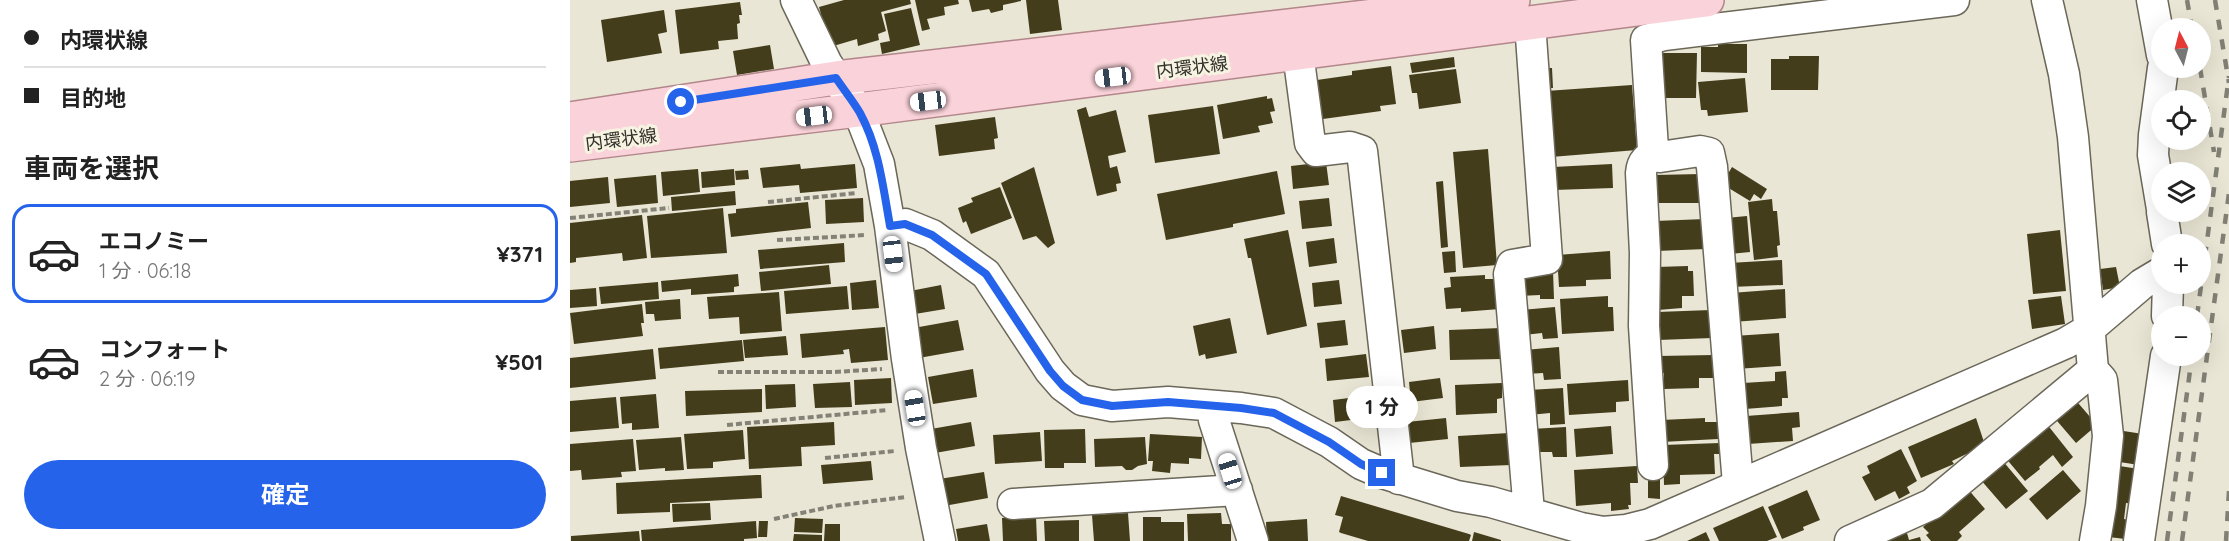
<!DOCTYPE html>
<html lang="ja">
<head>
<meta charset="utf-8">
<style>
	body { margin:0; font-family:Quicksand,"Noto Sans JP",sans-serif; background:#f2f2f2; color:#222; height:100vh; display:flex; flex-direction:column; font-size:22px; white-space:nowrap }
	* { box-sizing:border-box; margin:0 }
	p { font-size:20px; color:#767676 }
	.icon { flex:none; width:33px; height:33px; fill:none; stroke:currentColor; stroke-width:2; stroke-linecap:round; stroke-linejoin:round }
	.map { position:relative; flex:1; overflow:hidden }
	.panel { display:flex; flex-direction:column; background:#fff; width:570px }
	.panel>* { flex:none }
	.hud { display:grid; align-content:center; height:132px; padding:0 24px; background:#fff }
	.needle { width:39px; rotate:353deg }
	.tools { position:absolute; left:1581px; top:18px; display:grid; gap:12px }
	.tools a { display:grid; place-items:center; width:60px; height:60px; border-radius:50%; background:#fff; box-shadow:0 6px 24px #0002; font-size:30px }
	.end { position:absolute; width:27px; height:27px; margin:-14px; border:8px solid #2563eb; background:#fff; box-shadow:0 0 0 3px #fff }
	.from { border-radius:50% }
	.bubble { position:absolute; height:42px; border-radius:21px; background:#fff; box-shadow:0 6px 24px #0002; font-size:20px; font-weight:700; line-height:42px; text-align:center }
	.car { position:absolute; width:18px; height:36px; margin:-18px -9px; border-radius:8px; box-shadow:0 0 4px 2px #0007; background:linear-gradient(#fff 24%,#345 0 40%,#fff 0 76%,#345 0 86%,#fff 0) }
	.hud b { display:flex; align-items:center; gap:21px; height:57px; font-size:22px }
	.hud b+b { border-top:2px solid #e0e0e0 }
	.hud i { width:15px; height:15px; background:#222 }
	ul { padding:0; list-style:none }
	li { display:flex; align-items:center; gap:18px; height:99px; margin:0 12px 9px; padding:0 12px; border:3px solid transparent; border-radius:18px }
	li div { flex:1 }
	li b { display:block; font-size:22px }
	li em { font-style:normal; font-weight:700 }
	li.active { border-color:#2563eb }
	li>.icon { width:54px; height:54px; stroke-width:1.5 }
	h2 { padding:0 24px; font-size:27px; line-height:72px }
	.cta { display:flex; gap:12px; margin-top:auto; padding:12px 24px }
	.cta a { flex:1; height:69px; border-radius:36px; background:#2563eb; color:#fff; font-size:24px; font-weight:700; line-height:69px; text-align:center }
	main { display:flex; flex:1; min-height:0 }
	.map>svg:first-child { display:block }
	.building { fill:#443d1b }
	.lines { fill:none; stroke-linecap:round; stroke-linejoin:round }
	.minor-casing { stroke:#6b6759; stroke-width:33 }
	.major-casing { stroke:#b2868b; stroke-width:36 }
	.path { stroke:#848276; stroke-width:4; stroke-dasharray:6 3; stroke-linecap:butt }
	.minor { stroke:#fff; stroke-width:30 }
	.major { stroke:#fad2d9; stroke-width:33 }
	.rail { stroke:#828075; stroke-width:4.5; stroke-dasharray:10 10; stroke-linecap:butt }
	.route { stroke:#2563eb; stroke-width:8 }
	.labels { text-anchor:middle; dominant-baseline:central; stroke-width:6; stroke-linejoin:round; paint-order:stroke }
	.street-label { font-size:18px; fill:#313029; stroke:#f7f3e2 }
</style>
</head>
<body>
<main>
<section class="panel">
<div class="hud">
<b><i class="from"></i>内環状線</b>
<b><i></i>目的地</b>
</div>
<h2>車両を選択</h2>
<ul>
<li class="active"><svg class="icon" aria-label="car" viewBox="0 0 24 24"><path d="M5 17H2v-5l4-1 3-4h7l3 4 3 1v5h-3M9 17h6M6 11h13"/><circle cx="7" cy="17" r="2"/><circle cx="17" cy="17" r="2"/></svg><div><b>エコノミー</b><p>1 分 · 06:18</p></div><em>¥371</em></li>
<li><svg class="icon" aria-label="car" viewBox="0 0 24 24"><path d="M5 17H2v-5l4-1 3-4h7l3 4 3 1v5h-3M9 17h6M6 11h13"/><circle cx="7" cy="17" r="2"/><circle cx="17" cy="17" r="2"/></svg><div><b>コンフォート</b><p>2 分 · 06:19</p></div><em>¥501</em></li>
</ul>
<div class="cta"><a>確定</a></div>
</section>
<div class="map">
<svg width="1659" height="541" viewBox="0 0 1659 541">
	<rect width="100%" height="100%" fill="#e9e6d5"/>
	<path class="building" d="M274,0h66l1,4 -30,8 5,19 -8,3 1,6 -21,6 -1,-7 -27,8 -11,-40z
		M345,0h43l1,4 -15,3 1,8 -18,4 3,10 -8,2z
		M399,0h52v1l-18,4v5l-12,3 -2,-4 -17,3z
		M456,0h32l4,30 -32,4z
		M170,2l2,13h-3l1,8 -3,1 1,15 -20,2 1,8 -39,5 -5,-44z
		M341,8l9,37 -38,9 -2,-11 10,-2 -6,-27z
		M94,10l3,22 -9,2 4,19 -55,9 -6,-42z
		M1148,44h29v29l-46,-1v-25h17z
		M200,45l4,24 -37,6 -4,-24z
		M1091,53h36l-1,45h-35z
		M1219,56h30l-1,34h-47v-31h18z
		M884,57l1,10 -43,6 -2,-10z
		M821,66l5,38 -16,2 1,5 -58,8 -1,-4h-3l-2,-35 35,-5v-4z
		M973,68h9l1,20h-9z
		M886,69l5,34 -42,6 -2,-16h-5l-3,-18z
		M1175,78l3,34 -40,4 -1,-6h-6l-3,-28z
		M1062,85l5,65 -86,7 -5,-66z
		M697,96v3l5,-1 3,13 -5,1 3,11 -15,3 2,6 -37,7 -6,-34z
		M643,106l7,48 -65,9 -7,-48z
		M516,107l3,10 27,-7 10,42 -18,4 2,12 7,-2 4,17 -5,1 1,7 -20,5 -20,-86z
		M425,117l3,21 -4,1 1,10 -56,7 -4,-31z
		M918,149l9,116 -34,3 -10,-116z
		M756,162l3,23 -36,4 -2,-23z
		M230,164l1,5 54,-5 2,24 -57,5 -1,-8 -36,3 -3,-20z
		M1042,164l1,24 -59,2 -1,-23z
		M464,167l21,76 -7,5 -12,-12 -13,4 -22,-57z
		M1162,167l35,22 -6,10 -7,-5 -4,7 -28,-17z
		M128,169l2,23 -37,4 -2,-24z
		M164,169l1,16 -33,3 -1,-16z
		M178,170l1,9 -13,1 -1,-9z
		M707,171l8,43 -52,10v3l-67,13 -9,-46z
		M1132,174v29h-47l-1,-28z
		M86,175l2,28 -41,4 -3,-28z
		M38,177l2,26 -40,4v-26z
		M873,181l5,66 -7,1 -5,-66z
		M430,187l12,31 -41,16 -5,-13 -3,2 -5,-15 15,-6 -2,-4z
		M165,191l1,14 -64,6 -1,-14z
		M293,198l1,24 -38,2 -1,-24z
		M759,198l3,28 -30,3 -3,-28z
		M1202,199l1,12h4l3,34 -3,1 1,11 -24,3 -6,-58z
		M238,202l3,26 -80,9 -3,-23 8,-1v-4z
		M153,208l4,45 -76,5 -4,-42z
		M72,215l5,43 -24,3 -1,-8 -46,5v4l-6,1v-40z
		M1177,216l3,36 -20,2 -4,-36z
		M1135,219l1,30 -49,2 -2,-30z
		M718,230l19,96 -40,9 -16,-77h-3l-4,-19z
		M1490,230l6,61 -33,3 -6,-60z
		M764,238l3,25 -28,4 -3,-25z
		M274,243l1,19 -85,7 -2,-19z
		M885,251l1,21 -12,1 -2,-21z
		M1040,251l1,28 -25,1v6l-27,1 -2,-32z
		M1212,260l1,25 -53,2 -1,-24z
		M259,265l2,19 -70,7 -2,-19z
		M1118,266v5h5l1,25h-12v12l-24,2 -2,-43z
		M1546,267l4,20 -17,3 -3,-21z
		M983,271l1,28h-14v-4l-21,1 -1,-24z
		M168,274l1,12 -5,1v5l-43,3v-6l-29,3 -1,-11z
		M915,275v4h13l2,30 -39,3v-4l-15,1 -2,-21 7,-1 -1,-10z
		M306,280l3,28 -27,2 -2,-27z
		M769,280l3,24 -28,3 -2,-24z
		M88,282l1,17 -58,5 -2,-17z
		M371,285l4,24 -36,6 -4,-23z
		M277,286l2,23 -63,5 -2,-23z
		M26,288l1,18 -27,2v-18z
		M1215,289l1,29 -53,4 -2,-29z
		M209,292l3,39 -42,3 -1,-17 -30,2 -2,-22z
		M1038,296v11h5l1,24 -52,3 -2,-35z
		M1491,296l4,28 -33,5 -4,-29z
		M110,299l1,20 -26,2 -1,-7h-8l-1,-12z
		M72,304l2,19h-3l2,13 -69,8 -4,-31z
		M985,307l3,31 -15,1 -1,-6 -19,2 -3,-25z
		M1141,310l1,28 -54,2 -1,-28z
		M660,318l7,35 -31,6 -1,-5 -6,2 -6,-30z
		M388,320l6,30 -51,9 -5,-30z
		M775,320l3,25 -28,3 -3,-25z
		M864,326l2,23 -32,4 -3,-23z
		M315,327l3,33 -37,3 -2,-14 -6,1 1,4 -42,4 -2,-24z
		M931,328l1,31 -52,1 -1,-30z
		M1209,333l2,33 -45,3 -2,-33z
		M216,336l2,19 -43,3 -2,-18z
		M172,340l2,21 -84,8 -2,-21z
		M989,347l2,32 -17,1 -1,-7 -17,1 -2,-24z
		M83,349l3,30 -86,9v-30z
		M796,354l3,23 -42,4 -2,-22z
		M1144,355v23h-15v10l-35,1v-16h-6v-17z
		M403,369l4,28 -44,7 -5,-27z
		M1216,371l2,27h-6v8l-37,3 -2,-26 32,-2v-9z
		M321,378l1,25 -37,2 -1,-25z
		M870,378l3,20 -32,4 -2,-20z
		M1058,380l1,21 -13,1v10l-47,3 -2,-31z
		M280,382l2,25 -37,1 -2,-24z
		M932,383v15l-5,1v14l-41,2 -1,-30z
		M225,384l1,23 -30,2 -1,-24z
		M993,388l2,36 -15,1v-12l-21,2 -1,-25z
		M192,389v23l-76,4 -1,-25z
		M86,394l3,34 -27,2v-7l-10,1 -2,-27z
		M803,395l2,22 -40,5 -2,-22z
		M46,397l3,31 -49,4v-31z
		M1503,397l24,28 -21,18 -24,-28z
		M1229,412l1,15 -8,1 1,13 -45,3 -2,-28z
		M876,418l2,21 -39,4 -2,-21z
		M1135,418v4h12l1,17 -56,3 -1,-22z
		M1406,418l9,27 -33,16 2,3 -33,14 -13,-31z
		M264,422l1,23 -34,2 1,19 -53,3 -2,-42z
		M401,422l4,24 -40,7 -4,-24z
		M1476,423l27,34 -11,10 -9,-12 -14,12 1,2 -15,12 -21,-25z
		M1041,426l2,28 -37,3 -2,-28z
		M996,427l1,30h-14l-1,-5h-20l-1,-23z
		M515,429l1,34h-22v5h-19l-1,-38z
		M173,430l2,29 -32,3v6l-26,1 -3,-35z
		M1547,430l26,4 -4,31 -26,-4z
		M470,432l2,29 -47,3 -2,-29z
		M939,433l2,32 -51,2 -2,-31z
		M580,434l52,3 -1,22 -12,-1v6l-18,-1 -1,10 -18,-2 1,-10h-5z
		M111,437l3,33 -19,1v-3l-26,2 -3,-30z
		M575,437l2,27 -9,2 -6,4h-6l-4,-4 -27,1 -1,-28z
		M63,439l3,32 -15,1 1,5 -40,3 -1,-10 -11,1v-27z
		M1150,443l1,11h-7l1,20 -35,1v9l-16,1 -1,-40z
		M1331,449l16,32 -10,6 3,6 -11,6 -4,-8 -20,10 -13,-24 8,-4 -3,-7z
		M1432,460l26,31 -22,18 -26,-30z
		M301,461l2,19 -50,4 -2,-19z
		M1543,465l26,4 -5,35 -8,-1 -2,16 4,1 -3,19 -24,-3z
		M1067,466l1,17h-8l1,22h-3l1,4 -18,2v-8l-35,3 -2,-36z
		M1078,469h12v30l-12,-1z
		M1493,470l18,21 -34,29 -18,-21z
		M414,472l4,26 -44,8 -5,-27z
		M186,475h5l1,23 -92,5v9l-53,2 -1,-31z
		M1397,488l18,21 -26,23 3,4 -5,5h-26l-5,-6 3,-2 -6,-6z
		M1237,490l13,30 -17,7 1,3 -22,9 -14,-32z
		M771,496l128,38 2,1 -2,6h-101l-27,-8 -2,-1 4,-15 -8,-2z
		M140,503l1,17 -38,2 -1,-18z
		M1193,506l14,31 -10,4h-48l-6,-13z
		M558,513l2,28h-36l-2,-26z
		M651,513l1,11h9v17h-43l-1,-27z
		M466,517l1,24h-34l-1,-23z
		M573,517h18v5h23v19h-41z
		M225,518l28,1 -1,14 -28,-1z
		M737,519l1,22h-41l-1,-19z
		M509,520v21h-34l-1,-20z
		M186,521l1,17 -13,1v2h-102l-1,-11z
		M189,521h9l-1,16h-9z
		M255,524h15v17h-16z
		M417,524l3,17h-32l-2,-12z
		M69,531l1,10h-69v-5z
		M904,532l27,8v1h-29z
		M1136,532l4,9h-23z
		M1337,533l2,7 11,-3 1,4h-36v-2z
		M224,534l28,1v6h-29z"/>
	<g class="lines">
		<defs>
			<path id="minor" d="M226,0l31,64 31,46 21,54 11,62 17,133 14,89 19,93
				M1582,0l10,55
				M728,53l12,90 6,8 34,-4 12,4 37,328
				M1592,209l-9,-54 1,-20 9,-67
				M1592,212l5,32
				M320,226l15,-2 27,11 54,39 64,97 13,15 19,14 30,6 56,-4 73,6 33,5 55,29 32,22 21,9 75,23 34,6 90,26 22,4 23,-2 24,-6 416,-181 22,-13 54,-46 20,-12
				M1597,316l1,-32
				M1523,370l9,10 6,56 -7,70 -6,35
				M642,406l2,14 39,121
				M1083,465l-9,-139 1,-73 -4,-80c1,-12 6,-15 16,-20
				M1168,484l-26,-317 -3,-14 -9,-2 -40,6 -7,-8 -7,-109 18,-5 290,-35
				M443,504l224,-14
				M959,512l-20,-238 3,-9 35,-6 -17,-236
				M1280,541l82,-37 161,-134 -20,-233 -9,-63 -17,-74
				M1569,541l27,-185"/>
			<path id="major" d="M0,119l266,-41 677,-78
				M0,145l288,-35 849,-110"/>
		</defs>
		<use href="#minor" class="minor-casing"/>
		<use href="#major" class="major-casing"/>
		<path class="path" d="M198,202l89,-9
			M0,218l99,-10
			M207,240l89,-5
			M148,372h117l47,-3
			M157,425l161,-15
			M255,458l70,-7
			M204,519l60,-13 72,-9"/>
		<use href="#minor" class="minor"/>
		<use href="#major" class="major"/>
		<path class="rail" d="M1617,0l5,28
			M1645,0l14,83
			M1630,68l14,84
			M1627,316l32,-240
			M1597,541l25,-185
			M1612,541l47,-348
			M1656,541l3,-50"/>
	</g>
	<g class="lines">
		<path class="route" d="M111,102l155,-24c8,12 17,23 24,35 19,35 23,74 30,113l15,-2 27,11 54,39 64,97 13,15 19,14 30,6 56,-4 73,6 33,5 55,29 32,22 21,9"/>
	</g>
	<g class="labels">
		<g class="street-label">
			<text transform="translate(622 67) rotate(-7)">内環状線</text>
			<text transform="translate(51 139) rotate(-7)">内環状線</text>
		</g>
	</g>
</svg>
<div class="tools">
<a><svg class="needle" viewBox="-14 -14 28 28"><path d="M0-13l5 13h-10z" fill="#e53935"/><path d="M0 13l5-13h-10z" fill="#767676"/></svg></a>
<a><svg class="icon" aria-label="locate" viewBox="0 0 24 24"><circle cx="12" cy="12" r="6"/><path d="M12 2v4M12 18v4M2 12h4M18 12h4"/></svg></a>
<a><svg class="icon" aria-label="layers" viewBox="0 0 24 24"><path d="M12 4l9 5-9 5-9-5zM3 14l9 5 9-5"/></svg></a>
<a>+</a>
<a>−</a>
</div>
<i class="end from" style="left:111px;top:102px"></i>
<i class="end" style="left:812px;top:473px"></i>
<div class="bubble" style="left:776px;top:386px;width:72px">1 分</div>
<i class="car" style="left:543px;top:77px;rotate:263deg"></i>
<i class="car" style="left:358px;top:101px;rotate:263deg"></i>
<i class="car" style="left:244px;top:116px;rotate:263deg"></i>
<i class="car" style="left:323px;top:254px;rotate:173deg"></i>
<i class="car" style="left:345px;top:408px;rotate:351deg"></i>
<i class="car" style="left:660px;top:471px;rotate:343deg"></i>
</div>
</main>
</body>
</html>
